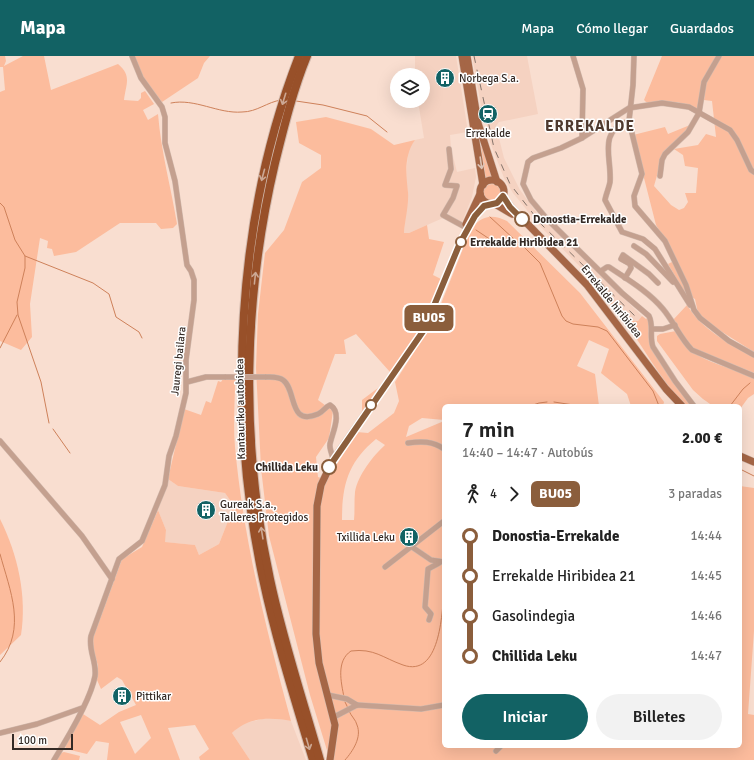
<!DOCTYPE html>
<html lang="es">
<meta charset="utf-8">
<style>
:root{--surface:#fff;--page:#f2f2f2;--text:#222;--muted:#767676;--accent:#126264}
body{margin:0;font-family:Signika,sans-serif;background:var(--page);color:var(--text);height:100vh;display:flex;flex-direction:column;font-size:15px;white-space:nowrap}
*{box-sizing:border-box;margin:0}
p{font-size:13px;color:var(--muted)}
.icon{flex:none;width:22px;height:22px;fill:none;stroke:currentColor;stroke-width:2;stroke-linecap:round;stroke-linejoin:round}
.map{position:relative;flex:1;overflow:hidden}
.details{position:absolute;left:442px;top:348px;width:300px;height:344px;display:flex;flex-direction:column;background:var(--surface);border-radius:6px;box-shadow:0 4px 16px #0002}
.details>*{flex:none}
.badge{padding:0 8px;border-radius:6px;font-size:14px;line-height:26px}
.buttons{position:absolute;left:390px;top:12px;display:grid;gap:8px}
.buttons a{display:grid;place-items:center;width:40px;height:40px;border-radius:50%;background:var(--surface);box-shadow:0 4px 16px #0002;font-size:20px}
.scale{position:absolute;left:12px;bottom:10px;width:61px;box-sizing:border-box;padding-left:4px;border:2px solid #342a25;border-top:0;font-size:11px;line-height:14px;white-space:nowrap;color:#342a25;-webkit-text-stroke:3px #fff;paint-order:stroke}
.map>.badge{position:absolute;translate:-50% -50%;box-shadow:0 0 0 2px #fff}
.legs{display:flex;align-items:center;gap:6px;height:44px;padding:0 20px;font-size:13px}
.legs p{margin-inline-start:auto}
.summary{display:flex;align-items:center;justify-content:space-between;height:68px;padding:0 20px}
h1{font-size:22px;font-weight:600;line-height:30px}
.button{display:flex;gap:8px;margin-top:auto;padding:8px 20px}
.button a{flex:1;height:46px;border-radius:24px;background:var(--accent);color:#fff;font-size:16px;font-weight:600;line-height:46px;text-align:center}
.button a+a{background:var(--page);color:var(--text)}
ul{padding:0 20px;list-style:none}
li{display:flex;align-items:center;gap:14px;height:40px;font-size:15px}
li i{display:grid;place-items:center;width:6px;height:100%;margin:0 5px;background:currentColor}
li i::after{content:'';width:10px;height:10px;margin:-5px;border:3px solid;border-radius:50%;background:var(--surface)}
li p{margin-inline-start:auto}
li:first-child i{background:linear-gradient(#0000 50%,currentColor 0)}
li:last-child i{background:linear-gradient(currentColor 50%,#0000 0)}
header{display:flex;align-items:center;gap:24px;box-sizing:border-box;height:56px;padding:0 20px;background:var(--accent);color:#fff}
header strong{font-size:19px}
nav{display:flex;gap:22px;margin-inline-start:auto;font-size:14px}
.map>svg:first-child{display:block}
.built{fill:#f5d2c1}
.green{fill:#fcbc9d;fill-rule:evenodd}
.lines{fill:none;stroke-linecap:round;stroke-linejoin:round}
.stream{stroke:#ce815a;stroke-width:1}
.minor-casing{stroke:#d2baae;stroke-width:6}
.major-casing{stroke:#d2baae;stroke-width:8}
.highway-casing{stroke:#d2baae;stroke-width:10}
.minor{stroke:#c4a08f;stroke-width:5}
.major{stroke:#a56646;stroke-width:7}
.highway{stroke:#985029;stroke-width:8}
.rail{stroke:#84736a;stroke-width:1;stroke-dasharray:7 7;stroke-linecap:butt}
.minor-bridge-casing{stroke:#d2baae;stroke-width:6;stroke-linecap:butt}
.minor-bridge{stroke:#c4a08f;stroke-width:5}
.oneway{stroke:#cca894}
.oneway2{stroke:#dbc2b5}
.line-1-casing{stroke:#fff;stroke-width:9}
.line-1{stroke:#8b5e3c;stroke-width:6}
.stop-1-dot{fill:#fff;stroke:#8b5e3c;stroke-width:2}
.labels{text-anchor:middle;stroke-width:3;stroke-linejoin:round;paint-order:stroke}
.poi-label{font-size:11px;fill:#342a25;stroke:#fff;text-anchor:start}
.stop-label{font-size:11px;font-weight:bold;fill:#342a25;stroke:#fff;text-anchor:start}
.street-label{font-size:11px;fill:#342a25;stroke:#fff}
.district-label{font-size:15px;font-weight:bold;letter-spacing:1px;fill:#4e392e;stroke:#fff}
</style>
<header>
<strong>Mapa</strong>
<nav><a>Mapa</a><a>Cómo llegar</a><a>Guardados</a></nav>
</header>
<div class="map">
<svg width="754" height="704" viewBox="0 0 754 704">
<rect width="100%" height="100%" fill="#f9ded0"/>
<!-- built -->
<g class="built">
<path d="M415,0H456L468,76L450,79L451,92L457,116L475,112L476,121L472,141L460,171L443,162L409,177H404L408,136L406,127L408,93L415,84L424,82L418,45H423V19H415Z"/>
<path d="M472,0H527L538,58L499,66L496,70L504,102L520,134L537,157L642,260L638,265H631L606,237L539,169L513,137L504,122L490,86L486,63L482,55Z"/>
<path d="M168,423L178,430L225,437L232,447L230,460L219,488L199,499L195,489L164,486L166,474L158,454Z"/>
<path d="M276,662L291,665L306,704H250L232,677L241,668L262,663Z"/>
</g>
<!-- green -->
<g class="green">
<path d="M0,0H5L6,5L4,10L23,0H44L51,34L118,8C132,20 126,27 124,44L138,45L141,42V37L145,35L154,48L143,54L148,64L158,58C161,96 171,131 177,168L173,172L161,173L156,167H120L76,196L54,200L52,193L47,192L48,185L40,182L30,248L32,281L21,294L0,285V36L5,34L3,11H0Z"/>
<path d="M134,0H210L204,7L198,22L162,46L142,20Z"/>
<path d="M662,0H716L702,26L698,54L677,46H646L644,44Z"/>
<path d="M721,0H754V296L711,269L698,257L695,243L685,237L668,208L676,204L656,169L633,79L665,71L668,78L690,69L686,76L664,95L654,130L671,149L679,154L684,152L688,146L685,137H696L698,112L685,110L683,99L674,93L698,89L706,78L716,81L712,45L704,44L706,27Z"/>
<path d="M326,61L371,73L394,89L415,84C404,99 406,118 408,136C409,148 405,164 404,177H409L427,169L429,183L444,186L433,219L441,223L424,266L390,316L356,278L344,284L346,298H335L318,344L333,355L329,382L316,401L318,421L327,424L357,376L368,377L394,357L399,345L395,326L435,263L470,175C480,160 491,157 507,165L580,237L664,346L663,350H651L650,348L649,350H631L627,338L601,317L609,293L589,284L577,310L595,318L599,350H444V364L422,362L409,370L406,381L444,365V690H740V430L754,432V575L748,658L754,659V704H330L310,639L269,480L261,412L256,312L258,258L265,197L284,174L302,126L321,112V99L299,87L296,66ZM376,383L385,389C373,400 358,419 355,436C354,445 355,455 354,464H342C342,429 348,406 376,383Z"/>
<path d="M481,91L483,92L493,121L486,123Z"/>
<circle cx="492" cy="137" r="9"/>
<path d="M597,228L631,265H638L642,260L646,263L647,262L650,266L649,281L691,350H685C658,321 641,286 617,255C611,247 599,236 597,228Z"/>
<path d="M687,249C702,274 729,287 754,301V317L695,293L688,287L673,264Z"/>
<path d="M676,275C693,308 724,307 754,322V338L748,342L740,353V350H713L703,343L693,334L657,285V280L660,278Z"/>
<path d="M223,323L235,324C235,346 233,369 235,391C244,487 266,572 291,665C270,661 248,661 232,677L250,704H200L199,701L209,693L195,669L168,672L180,704H107L109,687L96,685L87,698L66,693L65,690L79,661L83,658L100,669L119,656L136,649L122,624L117,621L101,633L97,624L98,610L92,588L93,582L122,503L142,491L158,454L166,474L165,486L195,489L199,499L219,488L230,460L232,447L225,437L178,430L168,423L184,353L201,359L206,345L211,347L218,325L221,326ZM141,659L151,682L135,698L120,666Z"/>
<path d="M378,332L356,366L362,355V344Z"/>
<path d="M0,463C18,499 27,540 21,579L0,599Z"/>
<path d="M64,696L80,700L79,704H57L61,697Z"/>
</g>
<g class="lines">
<!-- stream -->
<g class="stream">
<path d="M296,45L323,49L367,60L387,76"/>
<path d="M171,47C195,42 218,58 242,56C257,56 267,46 281,44"/>
<path d="M0,147L4,151L15,184L25,200V212L17,246L18,259L41,326L49,367"/>
<path d="M490,161L515,184"/>
<path d="M476,174L491,184L501,185L511,183L520,187L540,207L562,260L566,265L573,268L598,271L607,275L653,335L659,350"/>
<path d="M25,200L93,227L109,238L116,261L139,276L142,282"/>
<path d="M0,292L17,259"/>
<path d="M554,346L580,350"/>
<path d="M530,350L539,347L547,346"/>
<path d="M730,350L743,333L750,327"/>
<path d="M53,373L70,397"/>
<path d="M740,413L754,420"/>
<path d="M0,498C10,535 27,572 0,606"/>
<path d="M344,641C341,626 336,605 351,595C374,592 383,602 403,609C440,622 442,558 444,535"/>
<path d="M345,646L348,652"/>
<path d="M345,704C353,695 362,681 357,669C356,664 351,660 349,655"/>
</g>
<!-- minor casing -->
<g class="minor-casing">
<g id="minor">
<path d="M573,0L583,33L582,82"/>
<path d="M634,0L633,29L629,65L642,118L634,140L635,150L665,185L686,229L694,254L700,262L729,285L754,299"/>
<path d="M629,65C597,76 612,101 610,126C609,132 606,138 605,144L622,176L643,183L655,193L690,249"/>
<path d="M449,93L451,113L445,129L457,130L453,142L443,159L465,171"/>
<path d="M660,120L662,104L665,98L688,76L699,57L704,26L719,0"/>
<path d="M634,190L646,198L673,226"/>
<path d="M601,215L607,211H609C627,223 649,236 663,253C674,266 680,282 692,294L754,320"/>
<path d="M625,222L631,212L630,208L621,203L623,199L649,218L658,227"/>
<path d="M652,273H663L675,269"/>
<path d="M265,321C271,321 278,320 283,324C297,334 288,371 318,358C323,356 325,351 330,349C343,357 332,377 330,388C329,393 333,399 333,404"/>
<path d="M187,326L206,321H226"/>
<path d="M694,350L675,325L653,291C649,280 654,270 649,260L622,237L547,163L531,144L523,128L528,106L533,102L561,92L582,82L629,52L662,47L689,51L730,74L737,84L751,114L754,116"/>
<path d="M0,385L82,480L112,523"/>
<path d="M408,387C421,385 433,385 444,393"/>
<path d="M412,491L431,504L444,506"/>
<path d="M385,511L444,465"/>
<path d="M429,564L431,558L425,551L428,513L439,507"/>
<path d="M328,639L347,643L357,649"/>
<path d="M334,661L357,649L421,653L444,649"/>
<path d="M0,677L37,668L82,652"/>
<path d="M496,695L501,690"/>
<path d="M54,704C67,683 91,643 95,620C97,606 88,594 91,580L119,503L142,485L165,429L169,400L176,380L186,337V304L194,244V224L191,215L187,209L175,125L165,87V61L162,51L141,22L132,0"/>
</g>
</g>
<!-- major casing -->
<g class="major-casing">
<g id="major">
<path d="M462,0L483,129"/>
<path d="M467,0L478,67L497,126"/>
<circle cx="492" cy="136" r="12"/>
<path d="M503,140L511,151L587,229L666,333L682,350"/>
<path d="M495,148L512,158"/>
<path d="M466,168L480,138"/>
<path d="M740,400L754,406"/>
<path d="M330,704L335,669L319,607L316,578L317,450L321,429L333,404L424,274L460,187L475,160L483,151L489,148"/>
</g>
</g>
<!-- highway casing -->
<g class="highway-casing">
<g id="highway">
<path d="M299,0C236,162 227,354 263,523C276,584 295,644 313,704"/>
<path d="M307,0C293,34 284,71 275,107C243,243 240,386 270,523C283,584 303,644 320,704"/>
</g>
</g>
<!-- minor -->
<use href="#minor" class="minor"/>
<!-- major -->
<use href="#major" class="major"/>
<!-- highway -->
<use href="#highway" class="highway"/>
<!-- rail -->
<path class="rail" d="M474,0L494,92L510,128L542,169L639,264"/>
<!-- minor-bridge casing -->
<g class="minor-bridge-casing">
<path id="minor-bridge" d="M226,321H265"/>
</g>
<!-- minor-bridge -->
<use href="#minor-bridge" class="minor-bridge"/>
</g>
<!-- one-way arrows -->
<defs><path id="oneway-shaft" d="M-6 0H5M1.5-3L5.5 0L1.5 3" fill="none" stroke-width="1.6" stroke-linecap="round" stroke-linejoin="round"/></defs>
<g class="oneway">
<use href="#oneway-shaft" transform="translate(284 43) rotate(107)"/>
<use href="#oneway-shaft" transform="translate(263 119) rotate(105)"/>
<use href="#oneway-shaft" transform="translate(255 222) rotate(-84)"/>
<use href="#oneway-shaft" transform="translate(262 477) rotate(-99)"/>
<use href="#oneway-shaft" transform="translate(308 688) rotate(74)"/>
</g>
<use class="oneway2" href="#oneway-shaft" transform="translate(481 107) rotate(82)"/>
<g class="lines">
<!-- line-1 casing -->
<g class="line-1-casing">
<path id="line-1" d="M329,411L424,274L460,187L475,160L484,150L497,147L503,140L510,151L522,163"/>
</g>
<!-- line-1 -->
<use href="#line-1" class="line-1"/>
</g>
<!-- icons -->
<defs>
<g id="building-disc" transform="scale(1)"><circle r="9.5" fill="#126264" stroke="#fff"/><path d="M-4-6H4V6H1V3H-1V6H-4ZM-2.5-4.3h1.7v1.8h-1.7ZM.8-4.3h1.7v1.8H.8ZM-2.5-1h1.7V.8h-1.7ZM.8-1h1.7V.8H.8Z" fill="#fff"/></g>
<g id="station-disc" transform="scale(1)"><circle r="9.5" fill="#126264" stroke="#fff"/><path d="M-3-6H3Q5-6 5-4V2Q5 4 3 4L4.5 6H3L1.5 4h-3L-3 6H-4.5L-3 4Q-5 4-5 2V-4Q-5-6-3-6ZM-3.5-4v3h7v-3ZM-3.5 1v1.5H-2V1ZM2 1v1.5H3.5V1Z" fill="#fff"/></g>
</defs>
<g fill-rule="evenodd">
<use href="#building-disc" x="445" y="22"/>
<use href="#station-disc" x="488" y="58"/>
<use href="#building-disc" x="206" y="454"/>
<use href="#building-disc" x="409" y="481"/>
<use href="#building-disc" x="122" y="640"/>
</g>
<!-- markers -->
<g class="stop-1-dot">
<circle cx="522" cy="163" r="7"/>
<circle cx="461" cy="186" r="5"/>
<circle cx="371" cy="349" r="5"/>
<circle cx="329" cy="411" r="7"/>
</g>
<g class="labels">
<!-- poi labels -->
<g class="poi-label">
<text x="459" y="26">Norbega S.a.</text>
<text x="488" y="81" text-anchor="middle">Errekalde</text>
<text x="220" y="452">Gureak S.a.,<tspan x="220" dy="13">Talleres Protegidos</tspan></text>
<text x="395" y="485" text-anchor="end">Txillida Leku</text>
<text x="136" y="644">Pittikar</text>
</g>
<!-- stop labels -->
<g class="stop-label">
<text x="533" y="167">Donostia-Errekalde</text>
<text x="470" y="190">Errekalde Hiribidea 21</text>
<text x="318" y="415" text-anchor="end">Chillida Leku</text>
</g>
<!-- street labels -->
<g class="street-label">
<text transform="translate(612 245) rotate(51)" y="4">Errekalde hiribidea</text>
<text transform="translate(178 305) rotate(-84)" y="4">Jauregi bailara</text>
<text transform="translate(240 353) rotate(-91)" y="4">Kantauriko autobidea</text>
</g>
<!-- district labels -->
<g class="district-label">
<text x="590" y="75">ERREKALDE</text>
</g>
</g>
</svg>
<div class="buttons">
<a><svg class="icon" aria-label="layers" viewBox="0 0 24 24"><path d="M12 4l9 5-9 5-9-5zM3 14l9 5 9-5"/></svg></a>
</div>
<div class="scale">100 m</div>
<b class="badge" style="left:429px;top:262px;background:#8b5e3c;color:#fff">BU05</b>
<section class="details">
<div class="summary"><div><h1>7 min</h1><p>14:40 – 14:47 · Autobús</p></div><b>2.00 €</b></div>
<div class="legs"><svg class="icon" aria-label="walk" viewBox="0 0 24 24"><circle cx="13" cy="4" r="2"/><path d="M13 8l-2 6 4 7M11 14l-3 7M7 12l3-4h3l4 4"/></svg>4<svg class="icon" aria-label="forward" viewBox="0 0 24 24"><path d="M9 5l7 7-7 7"/></svg><b class="badge" style="background:#8b5e3c;color:#fff">BU05</b><p>3 paradas</p></div>
<ul>
<li><i style="color:#8b5e3c"></i><b>Donostia-Errekalde</b><p>14:44</p></li>
<li><i style="color:#8b5e3c"></i><span>Errekalde Hiribidea 21</span><p>14:45</p></li>
<li><i style="color:#8b5e3c"></i><span>Gasolindegia</span><p>14:46</p></li>
<li><i style="color:#8b5e3c"></i><b>Chillida Leku</b><p>14:47</p></li>
</ul>
<div class="button"><a>Iniciar</a><a>Billetes</a></div>
</section>
</div>
